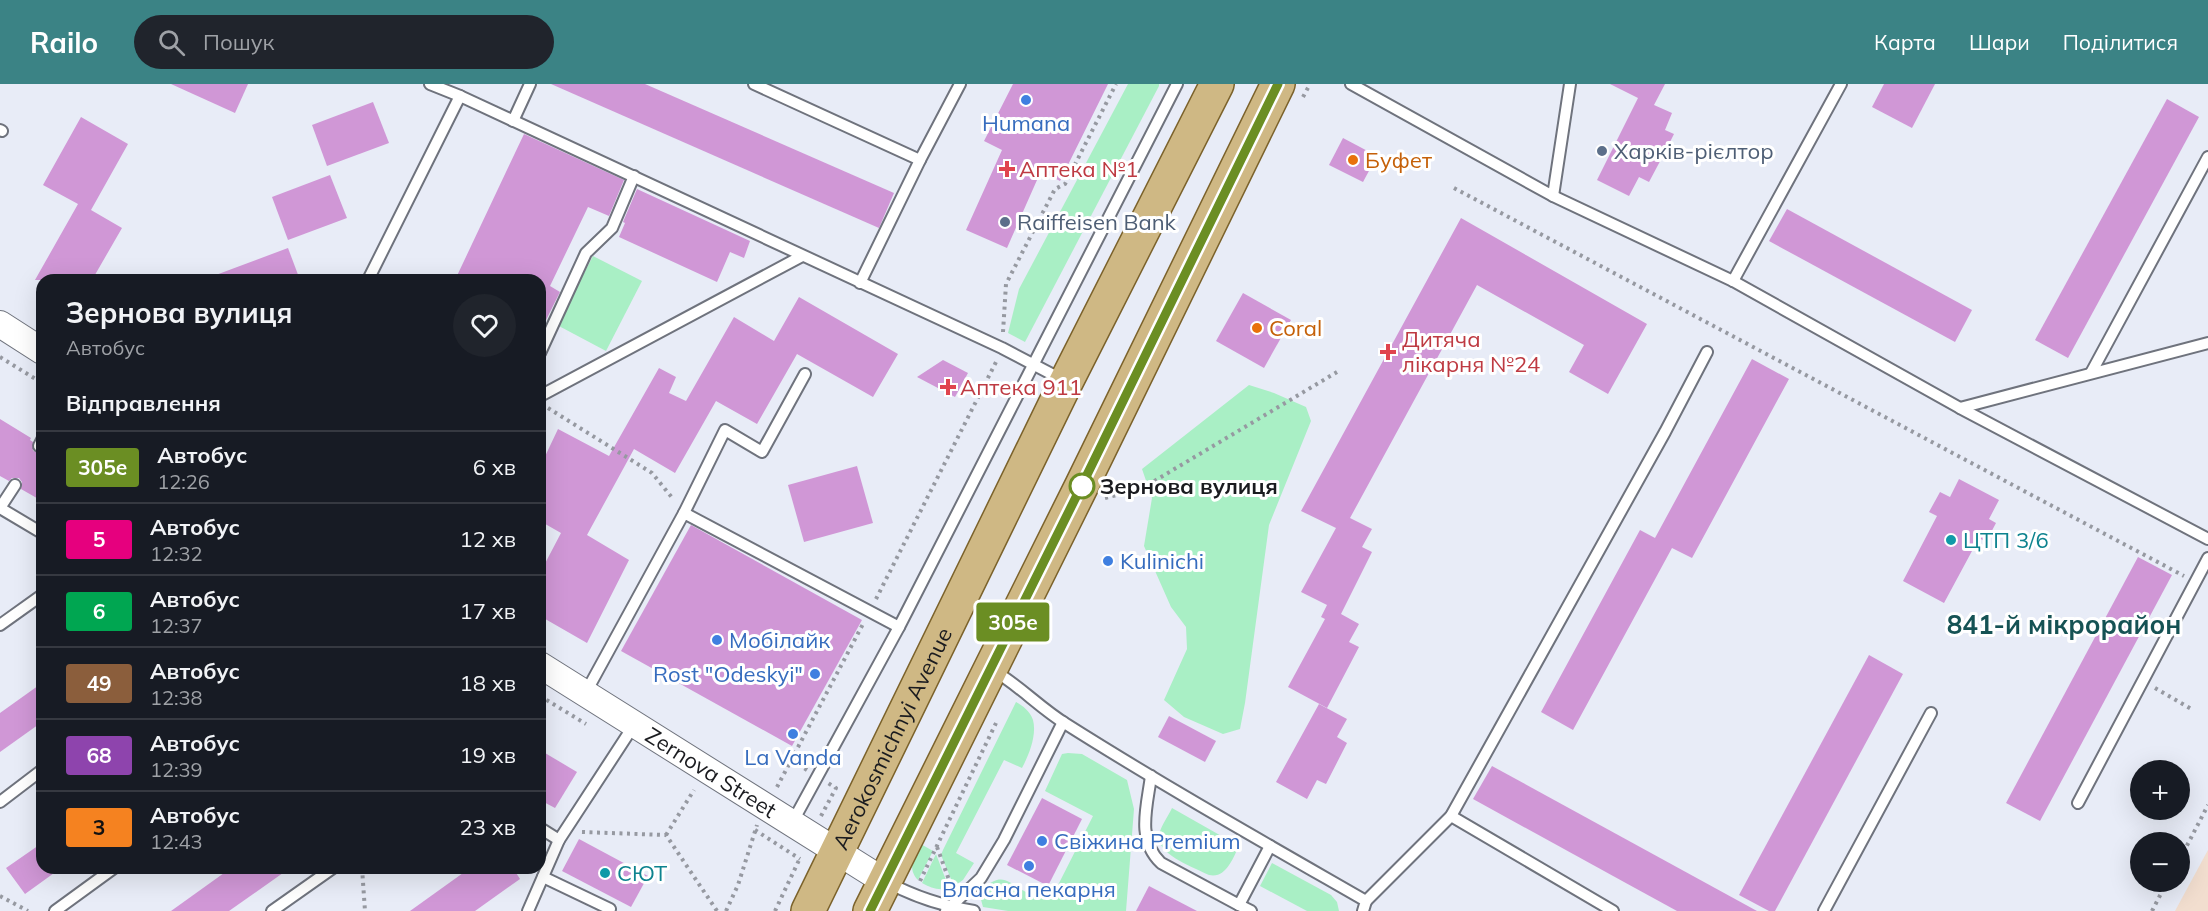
<!DOCTYPE html>
<html lang="uk">
<meta charset="utf-8">
<style>
:root{--surface:#171b24;--page:#20242c;--text:#f1f3f6;--muted:#9ea1a6;--line:#363941;--accent:#3b8385}
body{margin:0;font-family:Mulish,sans-serif;background:var(--page);color:var(--text);height:100vh;display:flex;flex-direction:column;font-size:22px;white-space:nowrap}
*{box-sizing:border-box;margin:0}
p{font-size:20px;color:var(--muted)}
.icon{flex:none;width:33px;height:33px;fill:none;stroke:currentColor;stroke-width:2;stroke-linecap:round;stroke-linejoin:round}
.map{position:relative;flex:1;overflow:hidden}
.sheet{position:absolute;left:36px;top:190px;width:510px;height:600px;display:flex;flex-direction:column;background:var(--surface);border-radius:18px;box-shadow:0 6px 24px #0002}
.sheet>*{flex:none}
.badge{padding:0 12px;border-radius:4px;font-size:21px;line-height:39px}
.controls{position:absolute;left:2130px;top:676px;display:grid;gap:12px}
.controls a{display:grid;place-items:center;width:60px;height:60px;border-radius:50%;background:var(--surface);box-shadow:0 6px 24px #0002;font-size:30px}
.map>.badge{position:absolute;translate:-50% -50%;box-shadow:0 0 0 3px #fff}
h2{padding:0 30px;font-size:22px;line-height:54px}
.round{display:grid;place-items:center;flex:none;width:63px;height:63px;border-radius:32px;background:var(--page)}
.head{display:flex;align-items:center;justify-content:space-between;height:102px;padding:0 30px}
h1{font-size:28px;font-weight:700;line-height:45px}
ul{padding:0;list-style:none}
li{display:flex;align-items:center;gap:18px;height:72px;padding:0 30px;border-top:2px solid var(--line)}
li div{flex:1}
li b{display:block;font-size:22px}
li em{font-style:normal}
li .badge{min-width:66px;font-weight:700;text-align:center}
header{display:flex;align-items:center;gap:36px;box-sizing:border-box;height:84px;padding:0 30px;background:var(--accent);color:#fff}
header strong{font-size:28px}
nav{display:flex;gap:33px;margin-inline-start:auto;font-size:21px}
.search{width:420px;height:54px;background:var(--page);display:flex;align-items:center;gap:15px;box-sizing:border-box;padding:0 21px;border-radius:33px;color:var(--muted);font-size:22px}
.map>svg:first-child{display:block}
.education{fill:#f2decf}
.green{fill:#a9efc5}
.building{fill:#d097d6}
.lines{fill:none;stroke-linecap:round;stroke-linejoin:round}
.service-casing{stroke:#6f737d;stroke-width:14}
.tertiary-casing{stroke:#6f737d;stroke-width:28}
.primary-casing{stroke:#7b622b;stroke-width:36}
.path{stroke:#9699a1;stroke-width:4;stroke-dasharray:3 4.5;stroke-linecap:butt}
.service{stroke:#fff;stroke-width:10}
.tertiary{stroke:#fff;stroke-width:26}
.primary{stroke:#cfb884;stroke-width:33}
.line-casing{stroke:#fff;stroke-width:14}
.line{stroke:#6b8e23;stroke-width:9}
.shop-dot{fill:#3f7fe0;stroke:#fff;stroke-width:2}
.service-dot{fill:#5c6f8a;stroke:#fff;stroke-width:2}
.food-dot{fill:#e8710a;stroke:#fff;stroke-width:2}
.health-dot{fill:#e0444e;stroke:#fff;stroke-width:2}
.stop-dot{fill:#fff;stroke:#6b8e23;stroke-width:3}
.culture-dot{fill:#0f9aa8;stroke:#fff;stroke-width:2}
.labels{text-anchor:middle;stroke-width:6;stroke-linejoin:round;paint-order:stroke}
.shop-label{font-size:22px;fill:#366cbe;stroke:#fff}
.service-label{font-size:22px;fill:#4e5e75;stroke:#fff;text-anchor:start}
.food-label{font-size:22px;fill:#c56008;stroke:#fff;text-anchor:start}
.health-label{font-size:22px;fill:#be3a42;stroke:#fff;text-anchor:start}
.stop-label{font-size:22px;font-weight:bold;fill:#1a1b1f;stroke:#fff;text-anchor:start}
.culture-label{font-size:22px;fill:#0d838f;stroke:#fff;text-anchor:start}
.street-label{font-size:22px;fill:#1a1b1f;stroke:#fff}
.quarter-label{font-size:26px;font-weight:bold;fill:#155254;stroke:#fff}
</style>
<header>
<strong>Railo</strong>
<div class="search"><svg class="icon" aria-label="search" viewBox="0 0 24 24"><circle cx="10" cy="10" r="6"/><path d="M15 15l6 6"/></svg>Пошук</div>
<nav><a>Карта</a><a>Шари</a><a>Поділитися</a></nav>
</header>
<div class="map">
<svg width="2208" height="827" viewBox="0 0 2208 827">
<rect width="100%" height="100%" fill="#e8ecf7"/>
<!-- education -->
<path class="education" d="M2208,766V827H2175Z"/>
<!-- green -->
<g class="green">
<path d="M1128,0H1159V2L1025,258L1008,249L1019,205Z"/>
<path d="M593,172L642,197L606,267L557,241Z"/>
<path d="M1249,301L1274,309L1306,323L1311,337L1269,441L1245,619L1240,645L1223,650L1184,633L1164,616L1187,565L1186,543L1171,523L1144,462L1152,414L1142,385Z"/>
<path d="M1016,618C1023,622 1030,627 1033,636C1037,651 1029,671 1022,684L1004,676L956,769L974,779L963,796L954,802L941,771L943,766Z"/>
<path d="M1068,669L1082,670L1127,696L1134,725L1126,827H1008L983,823L980,812L982,805C1005,785 1009,801 1030,810C1038,813 1046,811 1054,809L1093,732L1045,707L1062,670Z"/>
<path d="M1172,724L1239,762C1233,774 1226,795 1209,791C1195,784 1161,772 1159,755C1158,745 1168,733 1172,724Z"/>
<path d="M919,759L933,767L918,796C907,785 914,772 919,759Z"/>
<path d="M936,770L949,804C939,807 931,804 922,799Z"/>
<path d="M1272,779L1331,811L1337,818L1339,827H1307L1260,802Z"/>
</g>
<!-- building -->
<g class="building">
<path d="M171,0H248L235,29Z"/>
<path d="M551,0H645L894,109L879,144Z"/>
<path d="M1013,0H1108L1060,97L1041,87L1007,164L966,146L1002,66L984,57Z"/>
<path d="M1610,0H1665L1654,21L1672,29L1665,46L1674,50L1666,66L1649,98L1639,93L1629,112L1597,96L1638,14Z"/>
<path d="M1884,0H1935L1912,44L1872,23Z"/>
<path d="M2167,15L2199,33L2068,274L2035,256Z"/>
<path d="M373,18L389,59L327,82L312,41Z"/>
<path d="M81,33L128,60L91,126L122,144L92,196H35L78,120L43,101Z"/>
<path d="M524,50L624,96L609,132L588,123L550,202L560,208L540,248V196H455Z"/>
<path d="M1343,54L1377,72L1363,98L1329,81Z"/>
<path d="M330,91L347,134L288,156L272,113Z"/>
<path d="M637,105L750,157L744,174L730,168L717,198L619,153L625,139L623,138Z"/>
<path d="M1787,125L1972,226L1955,258L1769,157Z"/>
<path d="M1461,134L1647,240L1608,310L1569,288L1584,261L1477,201L1350,434L1372,445L1362,463L1372,468L1341,530L1359,540L1349,558L1359,563L1327,624L1288,603L1325,535L1321,533L1327,521L1301,508L1336,444L1301,427Z"/>
<path d="M288,164L300,196H206L205,195Z"/>
<path d="M1243,209L1291,236L1264,284L1216,257Z"/>
<path d="M799,213L898,270L873,313L797,270L757,340L716,317L675,389L634,365L587,451L629,476L587,559L540,532V489L561,449L540,437V383L558,345L609,372L659,284L676,293L669,309L686,317L734,233L774,257Z"/>
<path d="M1752,275L1789,295L1692,474L1672,464L1573,646L1541,628L1640,446L1655,454Z"/>
<path d="M943,276L968,289L955,313L917,293Z"/>
<path d="M0,335L31,354L30,356L33,358V367L42,369V417L21,405L22,398L19,394H12L9,397L0,392Z"/>
<path d="M857,382L873,439L804,458L788,401Z"/>
<path d="M1959,395L1999,416L1989,435L1996,439L1986,458L1979,454L1944,519L1903,497L1937,432L1929,428L1940,408L1950,413Z"/>
<path d="M691,441L862,536L792,662L621,567Z"/>
<path d="M2138,473L2172,491L2040,737L2006,719Z"/>
<path d="M1869,571L1903,590L1775,827H1769L1739,811Z"/>
<path d="M42,599V638L0,668V629Z"/>
<path d="M1319,620L1347,635L1337,653L1347,659L1326,700L1317,696L1307,715L1276,698Z"/>
<path d="M1169,632L1216,657L1205,678L1158,653Z"/>
<path d="M540,666L577,688L555,724L540,716Z"/>
<path d="M1492,682L1757,827H1677L1624,798L1473,715Z"/>
<path d="M1042,714L1082,735L1048,802L1007,781Z"/>
<path d="M579,755L648,792L631,823L562,787Z"/>
<path d="M42,759V784H61L25,810L6,784Z"/>
<path d="M231,784H290L229,827H171Z"/>
<path d="M470,784H513L520,795L475,827H410Z"/>
<path d="M1149,802L1197,827H1136Z"/>
</g>
<g class="lines">
<!-- service casing -->
<g class="service-casing">
<g id="service">
<path d="M430,0L460,12"/>
<path d="M754,0L920,76"/>
<path d="M1351,0L1553,112L1733,197L1960,324L2208,455"/>
<path d="M513,37L530,0"/>
<path d="M0,46L2,47"/>
<path d="M1553,112L1570,0"/>
<path d="M368,196L460,12L1002,264L1063,296"/>
<path d="M1733,197L1841,0"/>
<path d="M860,199L920,76L960,0"/>
<path d="M540,269L586,169L612,144L634,92"/>
<path d="M2091,289L2208,73"/>
<path d="M540,312L802,172"/>
<path d="M1960,324L2208,259"/>
<path d="M39,362L42,356"/>
<path d="M0,424L42,449"/>
<path d="M0,424L15,401"/>
<path d="M684,429L725,346L762,368L805,290"/>
<path d="M0,541L42,511"/>
<path d="M993,586C1020,602 1040,624 1066,640C1164,702 1265,759 1366,817L1363,827"/>
<path d="M585,610L684,429L899,543"/>
<path d="M1151,692C1147,723 1136,755 1161,779L1239,821L1270,762"/>
<path d="M0,718L42,686"/>
<path d="M2078,719L2208,474"/>
<path d="M1451,732L1613,827"/>
<path d="M792,739L899,543L1177,0"/>
<path d="M540,744L559,756"/>
<path d="M543,793L610,825L609,827"/>
<path d="M887,798C915,813 943,822 974,827"/>
<path d="M1366,817L1451,732L1665,348L1707,268"/>
<path d="M1239,821L1251,827"/>
<path d="M55,827L114,784"/>
<path d="M272,827L333,784"/>
<path d="M528,827L559,756L634,641"/>
<path d="M946,827L981,794L1004,756L1063,638"/>
<path d="M1824,827L1931,629"/>
</g>
</g>
<!-- tertiary casing -->
<g class="tertiary-casing">
<g id="tertiary">
<path d="M0,240L42,267"/>
<path id="s1" d="M540,581L884,797"/>
</g>
</g>
<!-- primary casing -->
<g class="primary-casing">
<g id="primary">
<path id="s2" d="M808,827L1066,298L1217,0"/>
<path d="M870,827L1082,401L1278,0"/>
</g>
</g>
<!-- path -->
<g class="path">
<path d="M1303,13L1310,0"/>
<path d="M1454,104L2184,492"/>
<path d="M1003,248L1006,200L1055,105L1065,100L1116,0"/>
<path d="M0,273L42,299"/>
<path d="M548,324L652,389L674,416"/>
<path d="M1105,414L1141,405L1337,288"/>
<path d="M876,515L996,278"/>
<path d="M2155,604L2193,626"/>
<path d="M540,612L586,640"/>
<path d="M792,676L807,686"/>
<path d="M777,703L863,540"/>
<path d="M821,732L836,704L828,699"/>
<path d="M755,746L800,775"/>
<path d="M582,748L666,751L717,827"/>
<path d="M666,751L694,706"/>
<path d="M937,763L952,804"/>
<path d="M2180,775L2208,721"/>
<path d="M362,784L365,827"/>
<path d="M920,797L996,639"/>
<path d="M0,812L28,827"/>
<path d="M726,827L738,801L757,741"/>
<path d="M775,827L800,774"/>
<path d="M2152,827L2167,798"/>
</g>
<!-- service -->
<use href="#service" class="service"/>
<!-- tertiary -->
<use href="#tertiary" class="tertiary"/>
<!-- primary -->
<use href="#primary" class="primary"/>
</g>
<g class="lines">
<!-- line casing -->
<g class="line-casing">
<path id="line" d="M870,827L1082,401L1278,0"/>
</g>
<!-- line -->
<use href="#line" class="line"/>
</g>
<!-- markers -->
<g class="shop-dot">
<circle cx="1026" cy="16" r="6"/>
<circle cx="1108" cy="477" r="6"/>
<circle cx="717" cy="556" r="6"/>
<circle cx="815" cy="590" r="6"/>
<circle cx="793" cy="650" r="6"/>
<circle cx="1042" cy="757" r="6"/>
<circle cx="1029" cy="782" r="6"/>
</g>
<g class="service-dot">
<circle cx="1602" cy="67" r="6"/>
<circle cx="1005" cy="138" r="6"/>
</g>
<g class="food-dot">
<circle cx="1353" cy="76" r="6"/>
<circle cx="1257" cy="244" r="6"/>
</g>
<g class="health-dot">
<path d="M1004 76h6v6h6v6h-6v6h-6v-6h-6v-6h6z"/>
<path d="M1385 259h6v6h6v6h-6v6h-6v-6h-6v-6h6z"/>
<path d="M945 294h6v6h6v6h-6v6h-6v-6h-6v-6h6z"/>
</g>
<circle class="stop-dot" cx="1082" cy="402" r="12"/>
<g class="culture-dot">
<circle cx="1951" cy="456" r="6"/>
<circle cx="605" cy="789" r="6"/>
</g>
<g class="labels">
<!-- shop labels -->
<g class="shop-label">
<text x="1026" y="47">Humana</text>
<text x="1120" y="485" text-anchor="start">Kulinichi</text>
<text x="729" y="564" text-anchor="start">Мобілайк</text>
<text x="803" y="598" text-anchor="end">Rost "Odeskyi"</text>
<text x="793" y="681">La Vanda</text>
<text x="1054" y="765" text-anchor="start">Свіжина Premium</text>
<text x="1029" y="813">Власна пекарня</text>
</g>
<!-- service labels -->
<g class="service-label">
<text x="1614" y="75">Харків-рієлтор</text>
<text x="1017" y="146">Raiffeisen Bank</text>
</g>
<!-- food labels -->
<g class="food-label">
<text x="1365" y="84">Буфет</text>
<text x="1269" y="252">Coral</text>
</g>
<!-- health labels -->
<g class="health-label">
<text x="1019" y="93">Аптека №1</text>
<text x="1402" y="263">Дитяча<tspan x="1402" dy="25">лікарня №24</tspan></text>
<text x="960" y="311">Аптека 911</text>
</g>
<!-- stop labels -->
<g class="stop-label">
<text x="1100" y="410">Зернова вулиця</text>
</g>
<!-- culture labels -->
<g class="culture-label">
<text x="1963" y="464">ЦТП 3/6</text>
<text x="617" y="797">СЮТ</text>
</g>
<!-- street labels -->
<g class="street-label">
<text dy="8" stroke="none"><textPath href="#s2" startOffset="192">Aerokosmichnyi Avenue</textPath></text>
<text dy="8" stroke="none"><textPath href="#s1" startOffset="202">Zernova Street</textPath></text>
</g>
<!-- quarter labels -->
<g class="quarter-label">
<text x="2064" y="550">841-й мікрорайон</text>
</g>
</g>
</svg>
<div class="controls">
<a>+</a>
<a>−</a>
</div>
<b class="badge" style="left:1013px;top:538px;background:#6b8e23;color:#fff">305e</b>
<section class="sheet">
<div class="head"><div><h1>Зернова вулиця</h1><p>Автобус</p></div><a class="round"><svg class="icon" aria-label="heart" viewBox="0 0 24 24"><path d="M12 20l-8-8c-3-5 5-10 8-4 3-6 11-1 8 4z"/></svg></a></div>
<h2>Відправлення</h2>
<ul>
<li><span class="badge" style="background:#6b8e23;color:#fff">305e</span><div><b>Автобус</b><p>12:26</p></div><em>6 хв</em></li>
<li><span class="badge" style="background:#e6007e;color:#fff">5</span><div><b>Автобус</b><p>12:32</p></div><em>12 хв</em></li>
<li><span class="badge" style="background:#00a651;color:#fff">6</span><div><b>Автобус</b><p>12:37</p></div><em>17 хв</em></li>
<li><span class="badge" style="background:#8b5e3c;color:#fff">49</span><div><b>Автобус</b><p>12:38</p></div><em>18 хв</em></li>
<li><span class="badge" style="background:#8e44ad;color:#fff">68</span><div><b>Автобус</b><p>12:39</p></div><em>19 хв</em></li>
<li><span class="badge" style="background:#f58220;color:#111">3</span><div><b>Автобус</b><p>12:43</p></div><em>23 хв</em></li>
</ul>
</section>
</div>
